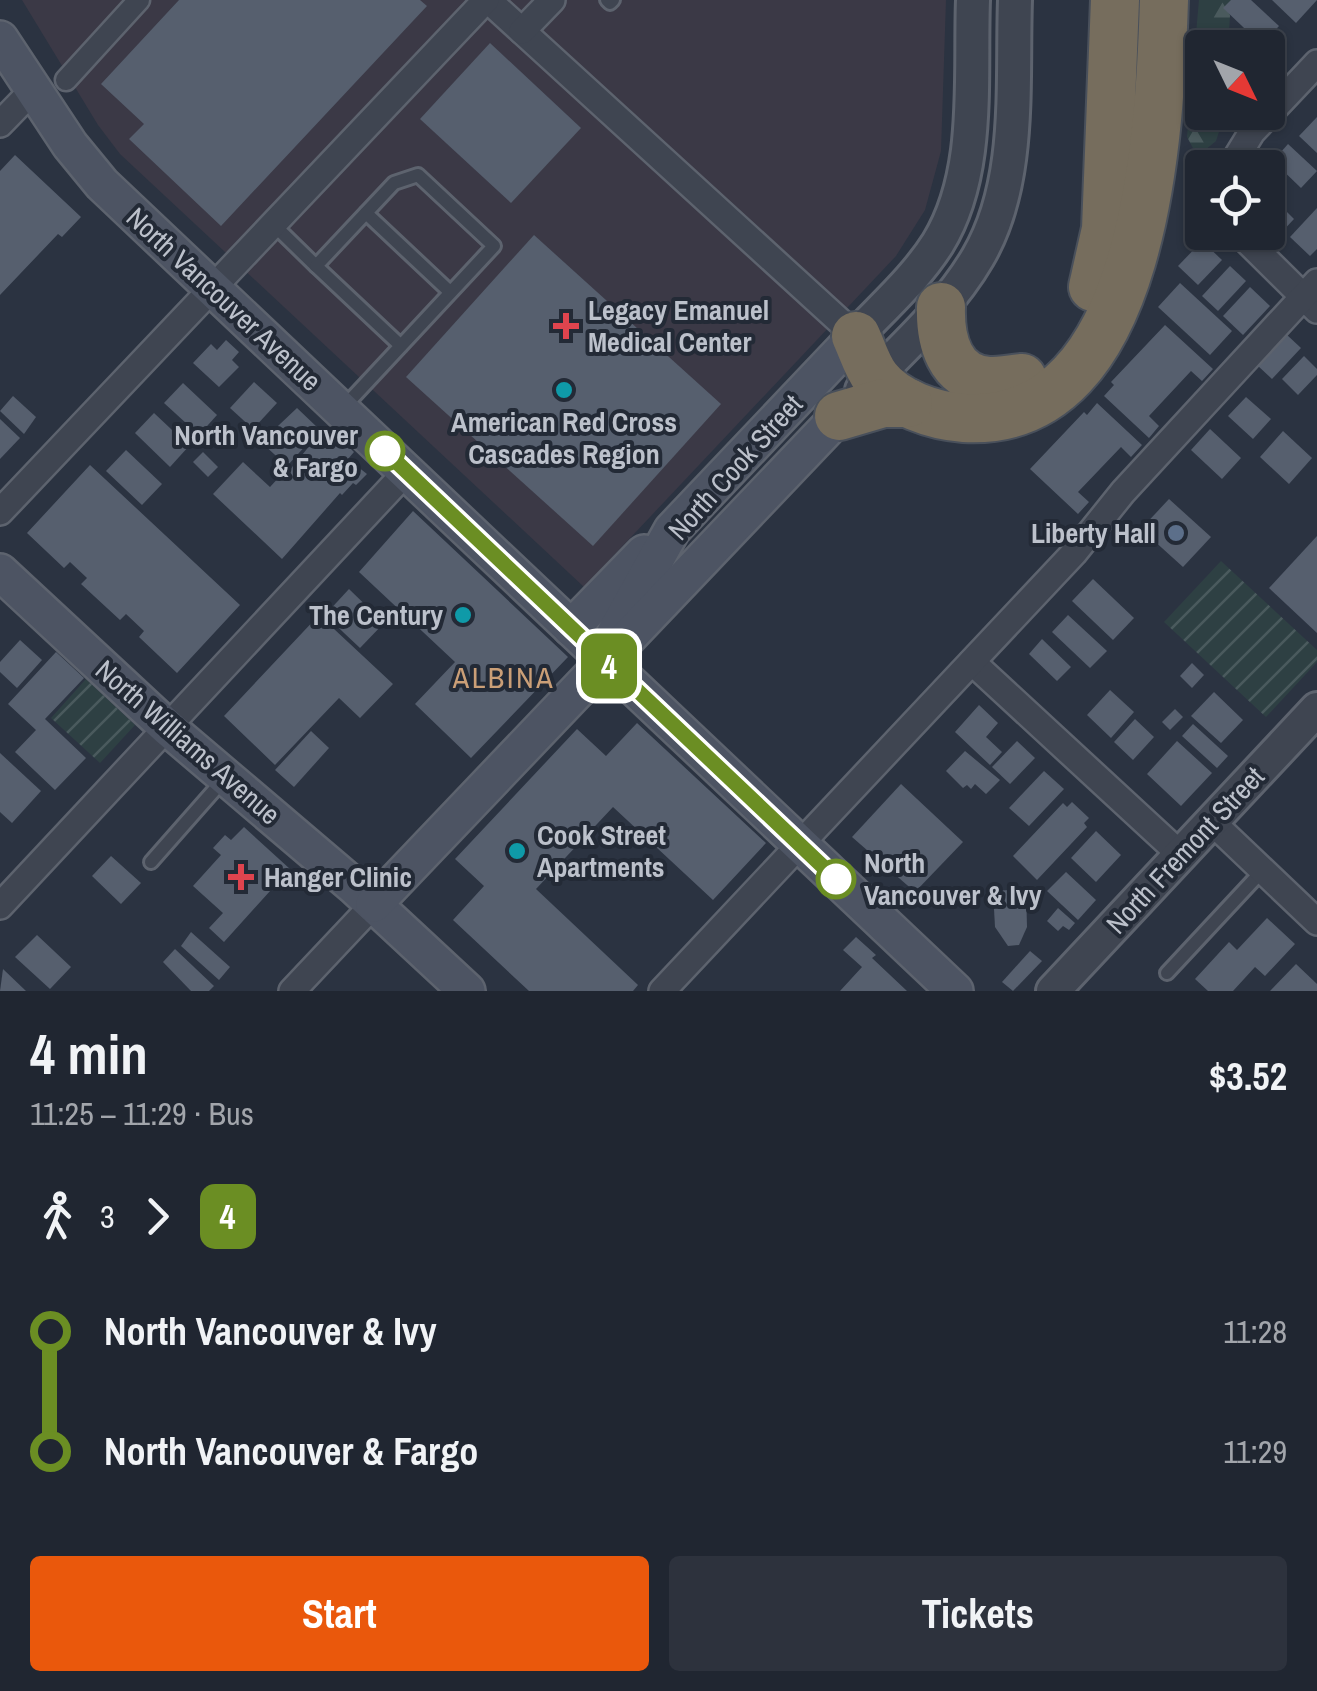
<!DOCTYPE html>
<meta charset="utf-8">
<style>
:root{--surface:#202631;--page:#2d323d;--text:#f1f3f6;--muted:#a2a5ab;--line:#3d434d;--accent:#ea580c}
body{margin:0;font-family:"Archivo Narrow",sans-serif;background:var(--page);color:var(--text);height:100vh;display:flex;flex-direction:column;font-size:38px;white-space:nowrap}
*{box-sizing:border-box;margin:0}
p{font-size:32px;color:var(--muted)}
.icon{flex:none;width:55px;height:55px;fill:none;stroke:currentColor;stroke-width:2;stroke-linecap:round;stroke-linejoin:round}
.map{position:relative;height:991px;overflow:hidden}
.details{display:flex;flex-direction:column;background:var(--surface);flex:1}
.details>*{flex:none}
.badge{padding:0 20px;border-radius:15px;font-size:35px;line-height:65px}
.needle{width:65px;rotate:133deg}
.buttons{position:absolute;left:1185px;top:30px;display:grid;gap:20px}
.buttons a{display:grid;place-items:center;width:100px;height:100px;border-radius:10px;background:var(--surface);box-shadow:0 2px 8px #0004,0 0 0 2px var(--line);font-size:50px}
.map>.badge{position:absolute;translate:-50% -50%;box-shadow:0 0 0 5px #fff}
.legs{display:flex;align-items:center;gap:15px;height:110px;padding:0 30px;font-size:32px}
.legs p{margin-inline-start:auto}
.headline{display:flex;align-items:center;justify-content:space-between;height:170px;padding:0 30px}
h1{font-size:55px;font-weight:800;line-height:75px}
.button{display:flex;gap:20px;margin-top:auto;padding:20px 30px}
.button a{flex:1;height:115px;border-radius:10px;background:var(--accent);color:#fff;font-size:40px;font-weight:800;line-height:115px;text-align:center}
.button a+a{background:var(--page);color:var(--text)}
ul{padding:0 30px;list-style:none}
li{display:flex;align-items:center;gap:35px;height:120px;font-size:38px}
li i{display:grid;place-items:center;width:15px;height:100%;margin:0 12px;background:currentColor}
li i::after{content:'';width:25px;height:25px;margin:-12px;border:8px solid;border-radius:50%;background:var(--surface)}
li p{margin-inline-start:auto}
li:first-child i{background:linear-gradient(#0000 50%,currentColor 0)}
li:last-child i{background:linear-gradient(currentColor 50%,#0000 0)}
.map>svg:first-child{display:block}
.medical{fill:#3b3946}
.forest{fill:url(#forest-firs)}
.garden{fill:url(#garden-furrows)}
.building{fill:#565f6e}
.lines{fill:none;stroke-linecap:round;stroke-linejoin:round}
.service-casing{stroke:#5d636e;stroke-width:18}
.pedestrian-casing{stroke:#5d636e;stroke-width:25}
.minor-casing{stroke:#5d636e;stroke-width:30}
.tertiary-casing{stroke:#5d636e;stroke-width:38}
.secondary-casing{stroke:#5d636e;stroke-width:40}
.motorway-casing{stroke:#49505b;stroke-width:52}
.service{stroke:#3f4551;stroke-width:12}
.pedestrian{stroke:#3f4551;stroke-width:20}
.minor{stroke:#3f4551;stroke-width:25}
.tertiary{stroke:#3f4551;stroke-width:32}
.secondary{stroke:#4d5463;stroke-width:35}
.motorway{stroke:#766d5d;stroke-width:48}
.line-1-casing{stroke:#fff;stroke-width:22}
.line-1{stroke:#6b8e23;stroke-width:15}
.health-dot{fill:#e0444e;stroke:#232a36;stroke-width:4}
.culture-dot{fill:#0f9aa8;stroke:#232a36;stroke-width:4}
.stop-1-dot{fill:#fff;stroke:#6b8e23;stroke-width:5}
.service-dot{fill:#5c6f8a;stroke:#232a36;stroke-width:4}
.labels{text-anchor:middle;stroke-width:8;stroke-linejoin:round;paint-order:stroke}
.street-label{font-size:28px;fill:#bcc1cb;stroke:#232a36}
.poi-label{font-size:28px;font-weight:bold;fill:#bcc1cb;stroke:#232a36;text-anchor:start}
.stop-label{font-size:28px;font-weight:bold;fill:#bcc1cb;stroke:#232a36;text-anchor:end}
.neighbourhood-label{font-size:30px;letter-spacing:2.5px;fill:#cb9f77;stroke:#232a36}
</style>
<div class="map">
<svg width="1317" height="991" viewBox="0 0 1317 991">
<defs>
<pattern id="forest-firs" width="22" height="20" patternUnits="userSpaceOnUse" patternTransform="scale(2.5)"><rect width="22" height="20" fill="#2e4043"/><path d="M5 1l3.5 6h-7zM16 11l3.5 6h-7z" fill="#4a5a5d"/></pattern>
<pattern id="garden-furrows" width="10" height="10" patternUnits="userSpaceOnUse" patternTransform="scale(2.5)"><rect width="10" height="10" fill="#2e4043"/><path d="M-1 1l2-2M0 10L10 0M9 11l2-2" fill="none" stroke="#4a5a5d"/></pattern>
</defs>
<rect width="100%" height="100%" fill="#2b3341"/>
<!-- medical -->
<path class="medical" d="M22,0H946L941,151L925,210L896,256L584,587L120,154L98,125Z"/>
<!-- forest -->
<path class="forest" d="M1199,0H1231L1228,47L1202,48V112L1225,113L1216,141L1205,150L1193,148L1187,137Z"/>
<!-- garden -->
<g class="garden">
<path d="M1221,561L1317,650V662L1266,717L1164,622Z"/>
<path d="M86,679L135,725L100,763L51,718Z"/>
</g>
<!-- building -->
<g class="building">
<path d="M179,0H420L427,6L221,226L129,139L144,124L101,84Z"/>
<path d="M1231,0H1251L1279,26L1262,45L1223,8Z"/>
<path d="M1272,0H1317L1296,23Z"/>
<path d="M490,43L581,128L511,203L420,119Z"/>
<path d="M1317,117V153L1299,136Z"/>
<path d="M1288,144L1317,171L1301,188L1273,161Z"/>
<path d="M15,155L81,217L62,237L58,234L0,295V171Z"/>
<path d="M1282,207L1294,219L1280,234L1268,223Z"/>
<path d="M1317,208V249L1310,256L1290,237Z"/>
<path d="M534,235L721,404L593,546L406,377Z"/>
<path d="M1202,241L1222,260L1198,285L1178,266Z"/>
<path d="M1230,266L1246,281L1218,311L1202,296Z"/>
<path d="M1180,283L1232,331L1210,355L1158,307Z"/>
<path d="M1250,287L1270,306L1243,335L1223,316Z"/>
<path d="M1165,325L1213,369L1202,381L1191,371L1149,416L1159,426L1149,438L1104,396L1114,385L1111,382Z"/>
<path d="M1286,334L1301,348L1272,379L1257,365Z"/>
<path d="M226,340L239,352L232,360L239,367L219,387L193,363L211,344L217,350Z"/>
<path d="M1304,356L1317,369V375L1298,395L1282,379Z"/>
<path d="M254,382L277,403L253,429L230,408Z"/>
<path d="M183,383L217,415L199,435L164,403Z"/>
<path d="M13,396L36,417L24,434L0,411Z"/>
<path d="M1246,397L1271,419L1253,439L1228,416Z"/>
<path d="M1097,403L1142,445L1131,457L1121,447L1078,492L1089,502L1078,514L1030,469L1084,412L1087,415Z"/>
<path d="M297,408L318,428L314,433L316,435L320,430L336,447L342,440L354,452L348,459L367,474L356,485L353,483L342,495L340,493L282,559L213,494L243,462L270,487L281,475L284,477L311,444L309,442L287,466L261,442Z"/>
<path d="M154,413L189,446L170,467L135,433Z"/>
<path d="M0,419L20,438L0,459Z"/>
<path d="M1210,429L1241,458L1222,479L1191,450Z"/>
<path d="M1283,431L1312,458L1289,484L1260,457Z"/>
<path d="M126,450L162,484L142,505L106,471Z"/>
<path d="M203,452L218,467L208,477L193,462Z"/>
<path d="M90,465L240,605L177,673L139,637L144,631L126,614L120,620L81,584L87,578L70,562L64,568L27,533Z"/>
<path d="M1169,499L1211,537L1183,567L1141,529Z"/>
<path d="M413,511L568,657L471,758L415,704L455,662L359,572Z"/>
<path d="M1317,536V633L1269,588Z"/>
<path d="M1093,579L1134,618L1113,640L1072,601Z"/>
<path d="M349,589L384,623L360,648L325,615Z"/>
<path d="M319,615L393,684L360,718L339,698L275,765L224,716Z"/>
<path d="M1068,615L1107,651L1090,668L1052,632Z"/>
<path d="M1042,639L1071,667L1057,681L1029,654Z"/>
<path d="M20,640L42,660L17,688L0,672V662Z"/>
<path d="M56,652L84,678L45,719L86,758L55,790L15,752L36,730L8,704Z"/>
<path d="M1192,663L1204,675L1192,688L1180,676Z"/>
<path d="M1110,690L1134,712L1111,738L1087,715Z"/>
<path d="M1214,692L1243,720L1221,743L1191,716Z"/>
<path d="M979,705L998,723L986,737L1002,752L990,765L955,732Z"/>
<path d="M1175,709L1183,717L1170,730L1162,722Z"/>
<path d="M1135,719L1154,737L1133,760L1114,742Z"/>
<path d="M637,723L766,843L713,900L613,807L536,889L638,985L633,991H529L453,920L484,886L455,859L577,729L606,756Z"/>
<path d="M1193,724L1228,756L1217,768L1182,736Z"/>
<path d="M311,731L329,748L294,787L275,770Z"/>
<path d="M1017,741L1035,758L1010,784L992,767Z"/>
<path d="M1177,741L1212,773L1181,806L1147,774Z"/>
<path d="M965,751L1000,780L986,794L975,784L971,789L967,785L963,788L946,771Z"/>
<path d="M0,753L41,791L12,823L0,812Z"/>
<path d="M1044,771L1064,789L1029,826L1009,808Z"/>
<path d="M901,784L963,842L915,892L852,837Z"/>
<path d="M1072,802L1089,818L1084,823L1087,827L1037,880L1013,856L1063,803L1067,807Z"/>
<path d="M244,827L290,869L224,942L209,928L223,913L193,886L221,855L213,848L225,835L231,840Z"/>
<path d="M1096,831L1121,855L1096,882L1071,858Z"/>
<path d="M111,856L141,883L121,904L92,876Z"/>
<path d="M1066,872L1096,900L1078,920L1047,891Z"/>
<path d="M1026,889L1027,927L1019,945L1008,946L995,927L993,891Z"/>
<path d="M1058,908L1075,923L1069,930L1063,926L1058,931L1047,921Z"/>
<path d="M1267,918L1295,944L1265,976L1255,967L1233,991H1208L1195,979L1229,942L1237,950Z"/>
<path d="M191,932L230,967L219,980L181,946Z"/>
<path d="M37,935L71,967L50,989L15,957Z"/>
<path d="M856,937L876,955L872,958L907,991H840L862,967L843,950Z"/>
<path d="M175,949L214,986L209,991H191L163,962Z"/>
<path d="M1030,951L1042,961L1013,991L1002,982Z"/>
<path d="M1296,964L1317,984V991H1270Z"/>
<path d="M3,969L26,991H0Z"/>
</g>
<g class="lines">
<!-- service casing -->
<g class="service-casing">
<g id="service">
<path d="M607,0L610,3L613,0"/>
<path d="M366,213L450,292"/>
<path d="M273,224L316,266"/>
<path d="M343,408L494,246L418,175L394,183L316,266L401,346"/>
<path d="M151,862L225,778"/>
<path d="M1167,973L1263,870"/>
</g>
</g>
<!-- pedestrian casing -->
<g class="pedestrian-casing">
<path id="pedestrian" d="M66,80L139,0"/>
</g>
<!-- minor casing -->
<g class="minor-casing">
<g id="minor">
<path d="M488,0L856,336"/>
<path d="M522,31L552,0"/>
<path d="M0,124L34,89"/>
<path d="M1230,168L1252,132L1317,63"/>
<path d="M1238,232L1317,310"/>
<path d="M0,512L486,0"/>
<path d="M972,662L1181,855"/>
<path d="M1212,822L1317,922"/>
<path d="M0,906L407,471"/>
<path d="M292,991L374,904"/>
<path d="M662,991L1074,553L1123,492L1317,282"/>
</g>
</g>
<!-- tertiary casing -->
<g class="tertiary-casing">
<g id="tertiary">
<path d="M856,336C883,307 916,278 938,243C981,173 970,79 973,0"/>
<path d="M862,390C902,349 949,307 978,257C1022,182 1012,84 1015,0"/>
<path d="M1053,991L1317,709"/>
</g>
</g>
<!-- secondary casing -->
<g class="secondary-casing">
<g id="secondary">
<path d="M0,39L70,145L102,184L955,991"/>
<path d="M0,572L168,728L355,887L467,991"/>
<path d="M571,628L644,553"/>
<path d="M615,633L672,530L856,336"/>
<path d="M374,904L839,416"/>
</g>
</g>
<!-- motorway casing -->
<g class="motorway-casing">
<g id="motorway">
<path d="M1093,287L1106,229L1115,0"/>
<path d="M941,307C940,339 949,379 989,381C1000,381 1011,379 1022,378"/>
<path d="M856,336C862,349 867,366 876,378C895,403 934,416 964,418C1148,429 1160,126 1164,0"/>
<path d="M839,416L883,403H908"/>
</g>
</g>
<!-- service -->
<use href="#service" class="service"/>
<!-- pedestrian -->
<use href="#pedestrian" class="pedestrian"/>
<!-- minor -->
<use href="#minor" class="minor"/>
<!-- tertiary -->
<use href="#tertiary" class="tertiary"/>
<!-- secondary -->
<use href="#secondary" class="secondary"/>
<!-- motorway -->
<use href="#motorway" class="motorway"/>
</g>
<g class="lines">
<!-- line-1 casing -->
<g class="line-1-casing">
<path id="line-1" d="M385,451L836,879"/>
</g>
<!-- line-1 -->
<use href="#line-1" class="line-1"/>
</g>
<!-- markers -->
<g class="health-dot">
<path d="M561 311h10v10h10v10h-10v10h-10v-10h-10v-10h10z"/>
<path d="M236 862h10v10h10v10h-10v10h-10v-10h-10v-10h10z"/>
</g>
<g class="culture-dot">
<circle cx="564" cy="390" r="10"/>
<circle cx="463" cy="615" r="10"/>
<circle cx="517" cy="851" r="10"/>
</g>
<g class="stop-1-dot">
<circle cx="385" cy="451" r="18"/>
<circle cx="836" cy="879" r="18"/>
</g>
<circle class="service-dot" cx="1176" cy="533" r="10"/>
<g class="labels">
<!-- street labels -->
<g class="street-label">
<text transform="translate(224 299) rotate(43)" y="10">North Vancouver Avenue</text>
<text transform="translate(735 467) rotate(-48)" y="10">North Cook Street</text>
<text transform="translate(188 742) rotate(41)" y="10">North Williams Avenue</text>
<text transform="translate(1185 850) rotate(-47)" y="10">North Fremont Street</text>
</g>
<!-- poi labels -->
<g class="poi-label">
<text x="588" y="320">Legacy Emanuel<tspan x="588" dy="32">Medical Center</tspan></text>
<text x="564" y="432" text-anchor="middle">American Red Cross<tspan x="564" dy="32">Cascades Region</tspan></text>
<text x="1156" y="543" text-anchor="end">Liberty Hall</text>
<text x="443" y="625" text-anchor="end">The Century</text>
<text x="537" y="845">Cook Street<tspan x="537" dy="32">Apartments</tspan></text>
<text x="264" y="887">Hanger Clinic</text>
</g>
<!-- stop labels -->
<g class="stop-label">
<text x="358" y="445">North Vancouver<tspan x="358" dy="32">&amp; Fargo</tspan></text>
<text x="864" y="873" text-anchor="start">North<tspan x="864" dy="32">Vancouver &amp; Ivy</tspan></text>
</g>
<!-- neighbourhood labels -->
<g class="neighbourhood-label">
<text x="504" y="688">ALBINA</text>
</g>
</g>
</svg>
<div class="buttons">
<a><svg class="needle" viewBox="-14 -14 28 28"><path d="M0-13l5 13h-10z" fill="#e53935"/><path d="M0 13l5-13h-10z" fill="#a2a5ab"/></svg></a>
<a><svg class="icon" aria-label="locate" viewBox="0 0 24 24"><circle cx="12" cy="12" r="6"/><path d="M12 2v4M12 18v4M2 12h4M18 12h4"/></svg></a>
</div>
<b class="badge" style="left:609px;top:666px;background:#6b8e23;color:#fff">4</b>
</div>
<section class="details">
<div class="headline"><div><h1>4 min</h1><p>11:25 – 11:29 · Bus</p></div><b>$3.52</b></div>
<div class="legs"><svg class="icon" aria-label="walk" viewBox="0 0 24 24"><circle cx="13" cy="4" r="2"/><path d="M13 8l-2 6 4 7M11 14l-3 7M7 12l3-4h3l4 4"/></svg>3<svg class="icon" aria-label="forward" viewBox="0 0 24 24"><path d="M9 5l7 7-7 7"/></svg><b class="badge" style="background:#6b8e23;color:#fff">4</b></div>
<ul>
<li><i style="color:#6b8e23"></i><b>North Vancouver &amp; Ivy</b><p>11:28</p></li>
<li><i style="color:#6b8e23"></i><b>North Vancouver &amp; Fargo</b><p>11:29</p></li>
</ul>
<div class="button"><a>Start</a><a>Tickets</a></div>
</section>
